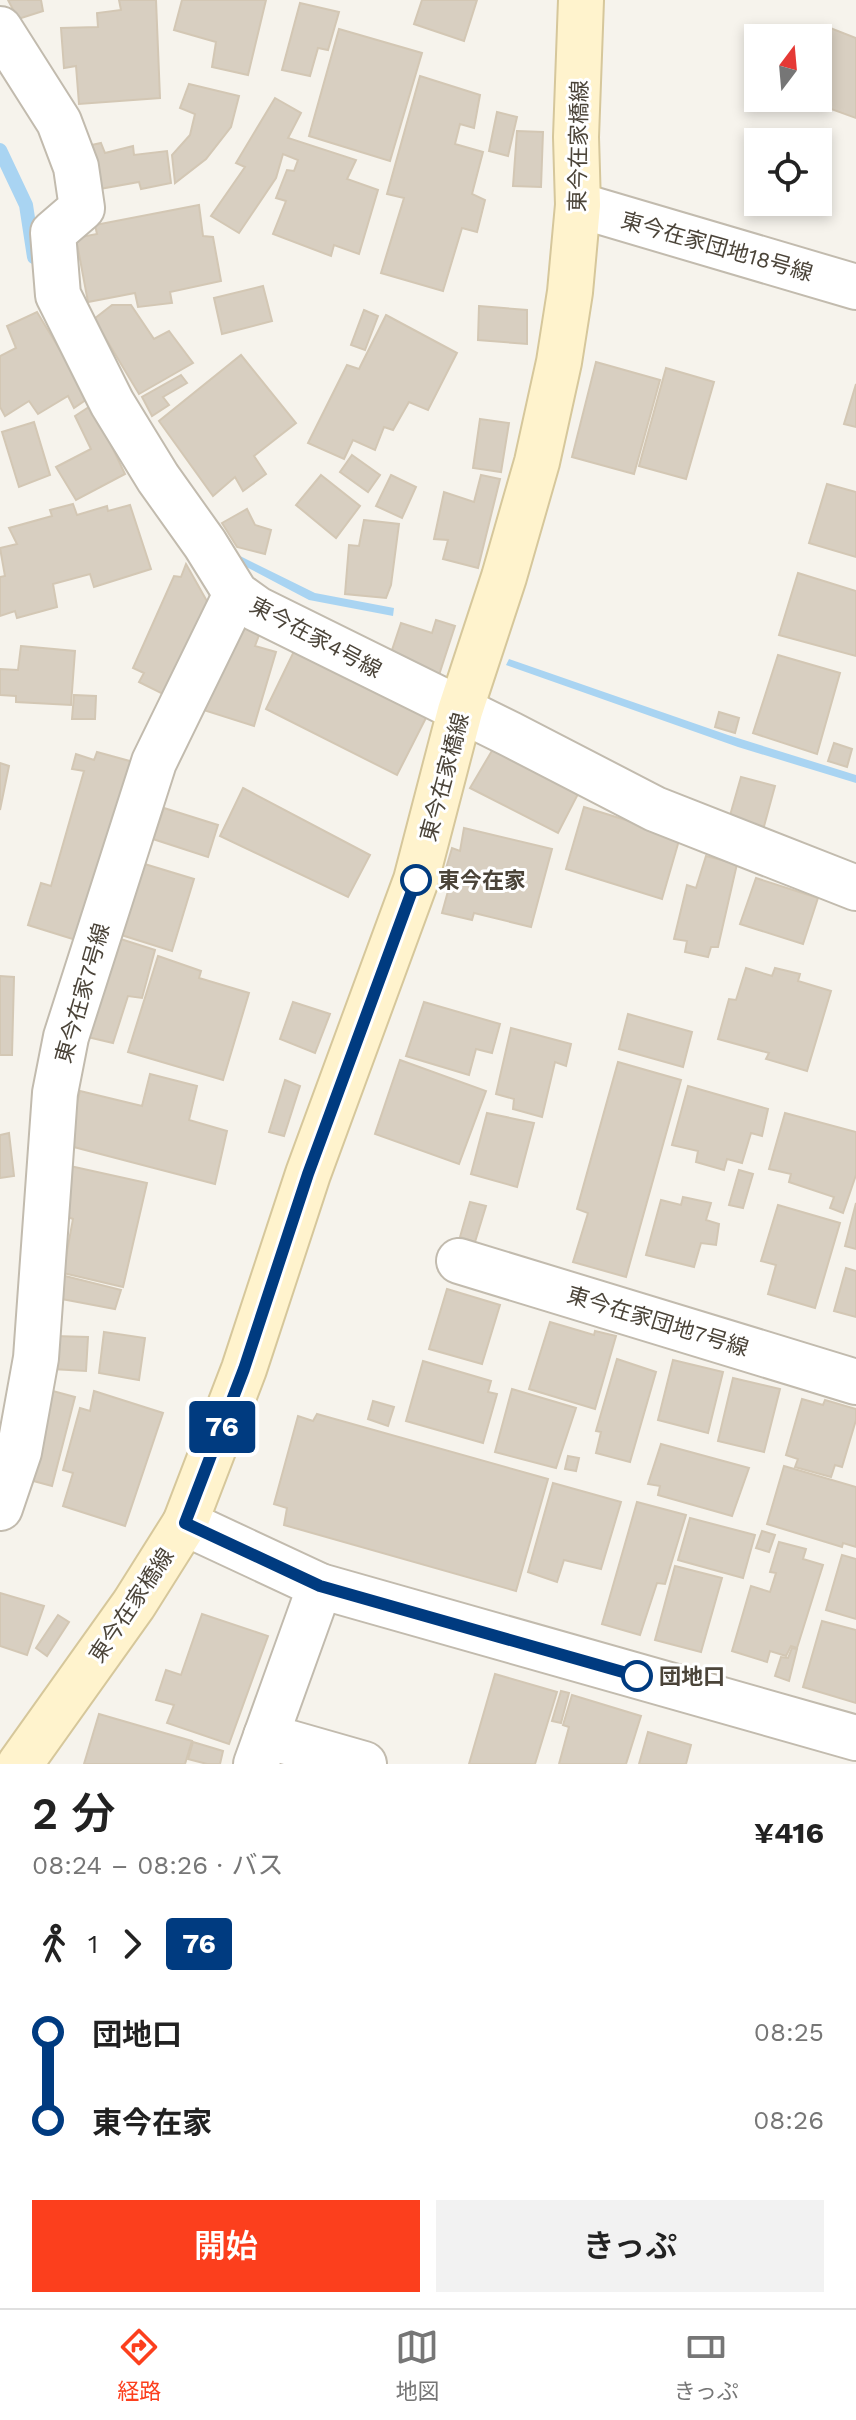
<!DOCTYPE html>
<html lang="ja">
<meta charset="utf-8">
<style>
:root{--surface:#fff;--page:#f2f2f2;--text:#222;--muted:#767676;--line:#e0e0e0;--accent:#fc3f1d}
body{margin:0;font-family:"Work Sans","Noto Sans JP",sans-serif;background:var(--page);color:var(--text);height:100vh;display:flex;flex-direction:column;font-size:30px;white-space:nowrap}
*{box-sizing:border-box;margin:0}
p{font-size:26px;color:var(--muted)}
.icon{flex:none;width:44px;height:44px;fill:none;stroke:currentColor;stroke-width:2;stroke-linecap:round;stroke-linejoin:round}
.map{position:relative;height:1764px;overflow:hidden}
.panel{display:flex;flex-direction:column;background:var(--surface);flex:1}
.panel>*{flex:none}
.badge{padding:0 16px;border-radius:6px;font-size:28px;line-height:52px}
.needle{width:52px;rotate:16deg}
.buttons{position:absolute;left:744px;top:24px;display:grid;gap:16px}
.buttons a{display:grid;place-items:center;width:88px;height:88px;border-radius:0px;background:var(--surface);box-shadow:0 4px 12px #0003;font-size:40px}
.map>.badge{position:absolute;translate:-50% -50%;box-shadow:0 0 0 4px #fff}
.legs{display:flex;align-items:center;gap:12px;height:88px;padding:0 32px;font-size:26px}
.legs p{margin-inline-start:auto}
.overview{display:flex;align-items:center;justify-content:space-between;height:136px;padding:0 32px}
h1{font-size:44px;font-weight:600;line-height:60px}
.action{display:flex;gap:16px;margin-top:auto;padding:16px 32px}
.action a{flex:1;height:92px;border-radius:0px;background:var(--accent);color:#fff;font-size:32px;font-weight:600;line-height:92px;text-align:center}
.action a+a{background:var(--page);color:var(--text)}
ul{padding:0 32px;list-style:none}
li{display:flex;align-items:center;gap:28px;height:88px;font-size:30px}
li i{display:grid;place-items:center;width:12px;height:100%;margin:0 10px;background:currentColor}
li i::after{content:'';width:20px;height:20px;margin:-10px;border:6px solid;border-radius:50%;background:var(--surface)}
li p{margin-inline-start:auto}
li:first-child i{background:linear-gradient(#0000 50%,currentColor 0)}
li:last-child i{background:linear-gradient(currentColor 50%,#0000 0)}
.menu{display:flex;justify-content:space-around;align-items:center;height:112px;border-top:2px solid var(--line);background:var(--surface);font-size:22px;color:var(--muted)}
.menu a{display:grid;justify-items:center;gap:4px}
.menu .active{color:var(--accent)}
.map>svg:first-child{display:block}
.water{fill:#a9d4f2}
.lines{fill:none;stroke-linecap:round;stroke-linejoin:round}
.stream{stroke:#a9d4f2;stroke-width:14}
.building{fill:#d8cfc1;stroke:#d3c7b4;stroke-width:2}
.street-casing{stroke:#c2bbae;stroke-width:48}
.secondary-casing{stroke:#d6c79b;stroke-width:48}
.street{stroke:#fff;stroke-width:44}
.secondary{stroke:#fff3cd;stroke-width:44}
.line-1-casing{stroke:#fff;stroke-width:18}
.line-1{stroke:#003b80;stroke-width:12}
.stop-1-dot{fill:#fff;stroke:#003b80;stroke-width:4}
.labels{text-anchor:middle;stroke-width:6;stroke-linejoin:round;paint-order:stroke}
.street-label{font-size:22px;fill:#4b4439;stroke:#fff}
.stop-label{font-size:22px;font-weight:bold;fill:#4b4439;stroke:#fff;text-anchor:start}
</style>
<div class="map">
<svg width="856" height="1764" viewBox="0 0 856 1764">
<rect width="100%" height="100%" fill="#f6f3ec"/>
<!-- water -->
<g class="water">
<path d="M84,316L214,529L240,556L315,593L394,608L393,616L309,600L233,560L89,340Z"/>
<path d="M509,659L728,735L856,775V783L738,747L506,665Z"/>
</g>
<g class="lines">
<!-- stream -->
<path class="stream" d="M0,150L26,205L34,257"/>
</g>
<!-- building -->
<g class="building">
<path d="M8,0H41L43,11L18,19Z"/>
<path d="M119,0H156L160,98L79,104L76,66L64,68L61,28L98,27L97,13L121,10Z"/>
<path d="M182,0H266L248,75L212,67L216,42L174,30Z"/>
<path d="M422,0H477L464,41L414,24Z"/>
<path d="M300,3L339,12L328,50L318,48L310,76L282,70Z"/>
<path d="M825,26L856,38V118L809,101L811,98H818V78L826,57L818,54V43Z"/>
<path d="M339,29L422,53L390,161L309,136Z"/>
<path d="M420,76L480,95L474,128L460,124L455,144L483,152L472,194L485,200L477,232L462,228L443,291L381,273L404,198L387,194Z"/>
<path d="M189,84L239,96L231,127L206,159L175,183L172,155L190,135L195,114L180,108Z"/>
<path d="M275,98L301,113L288,138L356,160L347,179L378,190L359,254L334,245L331,256L273,234L286,201L276,198L287,170L294,171L298,160L283,154L276,178L239,233L211,216L245,167L236,163Z"/>
<path d="M497,112L517,117L508,156L489,151Z"/>
<path d="M517,131L543,132L541,187L513,186Z"/>
<path d="M101,143L105,153L133,146L134,155L167,151L171,183L141,189L139,182L94,190L87,146Z"/>
<path d="M199,205L203,236L213,237L221,281L170,292L172,303L138,307L135,293L88,302L76,238L97,234L95,225Z"/>
<path d="M263,286L272,321L222,334L214,298Z"/>
<path d="M112,305H131L154,339L169,331L193,363L139,394L94,319Z"/>
<path d="M479,306L527,310V344L478,340Z"/>
<path d="M364,310L378,316L365,350L351,345Z"/>
<path d="M37,312L83,388L87,399L74,408L68,396L38,414L29,401L5,416L0,407V356L16,348L7,326Z"/>
<path d="M386,315L457,353L428,410L409,402L393,430L384,427L375,450L353,440L344,459L308,443L347,365L359,369Z"/>
<path d="M241,355L296,423L254,456L266,474L243,491L235,477L213,496L159,421Z"/>
<path d="M596,362L660,380L634,474L572,457Z"/>
<path d="M666,368L714,382L686,479L639,466Z"/>
<path d="M181,375L187,383L163,397L169,405L152,416L142,397Z"/>
<path d="M856,384V427L844,424Z"/>
<path d="M92,405L125,474L76,500L56,467L91,449L75,416Z"/>
<path d="M480,419L509,423L501,472L473,468Z"/>
<path d="M34,422L50,475L19,487L2,432Z"/>
<path d="M352,455L380,475L368,492L340,472Z"/>
<path d="M321,475L360,506L336,538L296,505Z"/>
<path d="M391,475L416,487L402,518L376,506Z"/>
<path d="M481,475L500,479L478,568L443,559L448,540L434,539L444,492L474,502Z"/>
<path d="M827,484L856,492V557L809,543Z"/>
<path d="M73,504L77,515L107,506L108,511L130,505L151,569L94,587L90,574L53,584L57,607L17,618L15,611L0,616V577L5,576L0,548L17,544L9,528L52,516L50,510Z"/>
<path d="M247,509L255,525L271,530L265,554L237,547L222,523Z"/>
<path d="M364,520L399,524L391,585L386,598L345,594L349,545L359,546Z"/>
<path d="M186,564L212,610L177,684L169,680L163,694L139,682L144,673L133,668L174,576L181,577Z"/>
<path d="M798,573L856,591V656L779,635Z"/>
<path d="M236,618L262,627L255,646L276,652L254,726L197,708Z"/>
<path d="M436,620L455,626L439,675L389,659L401,623L432,633Z"/>
<path d="M297,645L429,712L397,775L266,709Z"/>
<path d="M21,646L75,651L71,705L16,702V696L0,695V669L18,670Z"/>
<path d="M778,655L840,673L817,754L753,733Z"/>
<path d="M74,695L96,696L95,719H72Z"/>
<path d="M719,712L739,718L735,733L715,727Z"/>
<path d="M834,743L852,749L847,767L828,761Z"/>
<path d="M493,749L578,794L558,833L470,788Z"/>
<path d="M97,752L137,763L79,941L28,925L41,883L51,886L84,771L72,769L76,754L94,760Z"/>
<path d="M0,763L9,766L0,810Z"/>
<path d="M741,777L775,786L763,830L729,819Z"/>
<path d="M243,788L370,855L348,897L220,836Z"/>
<path d="M584,807L680,837L662,899L566,869Z"/>
<path d="M164,808L218,825L208,857L153,839Z"/>
<path d="M464,828L552,849L531,927L474,913L472,920L442,913L453,873L445,872L452,848L460,851Z"/>
<path d="M706,856L737,864L718,947H711L708,957L685,952L687,941L674,939L687,885L696,888Z"/>
<path d="M138,862L194,879L172,951L115,933Z"/>
<path d="M756,878L818,898L803,944L740,924Z"/>
<path d="M108,935L155,950L142,998L128,996L113,1043L79,1035Z"/>
<path d="M158,956L201,971L199,978L249,993L223,1080L128,1052Z"/>
<path d="M746,968L772,976L775,968L800,974L798,981L831,991L807,1071L766,1059L769,1053L718,1039L729,999L736,1000Z"/>
<path d="M0,976L14,977L12,1055H0Z"/>
<path d="M293,1002L330,1014L315,1053L280,1039Z"/>
<path d="M424,1002L500,1024L492,1053L476,1049L469,1075L406,1056Z"/>
<path d="M628,1014L692,1032L683,1067L619,1049Z"/>
<path d="M511,1028L571,1044L566,1066L555,1062L542,1117L513,1109L514,1099L496,1094Z"/>
<path d="M400,1060L486,1091L459,1164L375,1134Z"/>
<path d="M618,1062L681,1080L626,1277L573,1262L588,1213L577,1209Z"/>
<path d="M150,1074L197,1086L189,1120L227,1131L215,1184L66,1145L80,1091L142,1106Z"/>
<path d="M285,1080L300,1086L284,1136L269,1132Z"/>
<path d="M688,1086L768,1109L762,1136L751,1133L742,1163L727,1159L724,1170L696,1162L698,1151L672,1145Z"/>
<path d="M487,1113L534,1123L517,1187L471,1174Z"/>
<path d="M785,1113L856,1132V1175L843,1213L830,1208L834,1197L789,1182L791,1174L769,1169Z"/>
<path d="M9,1133L14,1176L0,1178V1135Z"/>
<path d="M70,1166L147,1183L123,1287L63,1273L73,1219L60,1214Z"/>
<path d="M739,1170L753,1174L743,1208L729,1205Z"/>
<path d="M683,1197L711,1203L706,1220L719,1224L716,1245L701,1243L694,1267L646,1255L661,1200L681,1205Z"/>
<path d="M470,1202L486,1206L475,1242L460,1237Z"/>
<path d="M856,1203V1249L845,1246Z"/>
<path d="M778,1205L840,1223L815,1308L768,1294L776,1265L761,1261Z"/>
<path d="M846,1268L856,1271V1317L834,1311Z"/>
<path d="M61,1275L121,1290L115,1309L56,1298Z"/>
<path d="M447,1289L500,1305L482,1364L429,1349Z"/>
<path d="M550,1322L594,1335L595,1331L616,1336L595,1409L529,1389Z"/>
<path d="M104,1332L145,1338L139,1380L99,1373Z"/>
<path d="M54,1336L88,1337L86,1371L52,1369Z"/>
<path d="M617,1359L656,1372L630,1462L596,1453L601,1432L596,1431Z"/>
<path d="M673,1360L723,1372L708,1433L658,1420Z"/>
<path d="M423,1361L491,1381L488,1392L497,1394L483,1443L406,1421Z"/>
<path d="M733,1378L780,1389L764,1452L718,1441Z"/>
<path d="M512,1389L576,1408L556,1468L495,1452Z"/>
<path d="M49,1390L75,1397L52,1486L26,1479Z"/>
<path d="M94,1391L163,1413L125,1526L63,1506L73,1473L63,1470L80,1408L90,1411Z"/>
<path d="M802,1399L823,1405L825,1400L856,1409V1420L842,1467L835,1465L831,1477L795,1467L798,1459L786,1455Z"/>
<path d="M373,1401L394,1407L388,1426L368,1419Z"/>
<path d="M317,1414L548,1479L516,1591L284,1525L287,1508L274,1504L298,1416L313,1421Z"/>
<path d="M661,1444L749,1468L732,1516L658,1495L660,1486L648,1484Z"/>
<path d="M568,1456L579,1458L576,1471L565,1469Z"/>
<path d="M784,1466L856,1487V1547L843,1543L842,1547L767,1524Z"/>
<path d="M553,1483L621,1502L601,1569L564,1560L557,1582L528,1572Z"/>
<path d="M637,1502L686,1515L665,1584L657,1583L640,1635L602,1624Z"/>
<path d="M690,1518L755,1535L743,1578L678,1560Z"/>
<path d="M762,1531L775,1535L769,1552L756,1548Z"/>
<path d="M779,1542L806,1549L803,1559L823,1565L797,1648L791,1646L786,1656L770,1651L767,1662L732,1651L751,1586L770,1592L776,1573L770,1572Z"/>
<path d="M842,1555L856,1559V1619L826,1610Z"/>
<path d="M675,1566L722,1578L701,1652L655,1640Z"/>
<path d="M0,1593L44,1606L27,1655L0,1646Z"/>
<path d="M202,1614L268,1636L229,1744L167,1723L174,1705L156,1700L166,1670L181,1675Z"/>
<path d="M58,1615L69,1622L47,1656L36,1648Z"/>
<path d="M822,1621L856,1630V1703L803,1687Z"/>
<path d="M792,1648L797,1649L789,1681L775,1676L781,1657L788,1658Z"/>
<path d="M495,1674L557,1692L535,1764H469Z"/>
<path d="M561,1691L569,1693L561,1723L552,1721Z"/>
<path d="M572,1695L641,1716L626,1764H559L569,1727L563,1725Z"/>
<path d="M99,1714L192,1741L185,1764H84Z"/>
<path d="M648,1732L691,1745L686,1764H639Z"/>
<path d="M193,1742L223,1751L220,1764H207L188,1759Z"/>
</g>
<g class="lines">
<!-- street casing -->
<g class="street-casing">
<g id="street">
<path d="M0,29L59,122L76,167L82,208L53,233L58,295L112,403L158,478L205,544L236,594L257,609L510,734L655,809L856,888"/>
<path d="M578,205L856,287"/>
<path d="M459,1261L856,1382"/>
<path d="M0,1508L19,1452L36,1358L55,1093L66,1037L154,762L236,594"/>
<path d="M185,1523L320,1586L856,1738"/>
<path d="M266,1736L364,1764"/>
<path d="M256,1764L320,1586"/>
</g>
</g>
<!-- secondary casing -->
<g class="secondary-casing">
<path id="secondary" d="M20,1764L134,1604L185,1523L244,1369L308,1174L416,880L460,711L504,577L537,462L559,362L570,292L578,205L576,137L581,0"/>
</g>
<!-- street -->
<use href="#street" class="street"/>
<!-- secondary -->
<use href="#secondary" class="secondary"/>
</g>
<g class="lines">
<!-- line-1 casing -->
<g class="line-1-casing">
<path id="line-1" d="M416,880L308,1174L244,1369L185,1523L320,1586L637,1676"/>
</g>
<!-- line-1 -->
<use href="#line-1" class="line-1"/>
</g>
<!-- markers -->
<g class="stop-1-dot">
<circle cx="416" cy="880" r="14"/>
<circle cx="637" cy="1676" r="14"/>
</g>
<g class="labels">
<!-- street labels -->
<g class="street-label">
<text transform="translate(578 146) rotate(-89)" y="8">東今在家橋線</text>
<text transform="translate(717 246) rotate(16)" y="8">東今在家団地18号線</text>
<text transform="translate(316 637) rotate(28)" y="8">東今在家4号線</text>
<text transform="translate(444 777) rotate(-75)" y="8">東今在家橋線</text>
<text transform="translate(82 993) rotate(-74)" y="8">東今在家7号線</text>
<text transform="translate(658 1321) rotate(17)" y="8">東今在家団地7号線</text>
<text transform="translate(131 1605) rotate(-56)" y="8">東今在家橋線</text>
</g>
<!-- stop labels -->
<g class="stop-label">
<text x="438" y="888">東今在家</text>
<text x="659" y="1684">団地口</text>
</g>
</g>
</svg>
<div class="buttons">
<a><svg class="needle" viewBox="-14 -14 28 28"><path d="M0-13l5 13h-10z" fill="#e53935"/><path d="M0 13l5-13h-10z" fill="#767676"/></svg></a>
<a><svg class="icon" aria-label="locate" viewBox="0 0 24 24"><circle cx="12" cy="12" r="6"/><path d="M12 2v4M12 18v4M2 12h4M18 12h4"/></svg></a>
</div>
<b class="badge" style="left:222px;top:1427px;background:#003b80;color:#fff">76</b>
</div>
<section class="panel">
<div class="overview"><div><h1>2 分</h1><p>08:24 – 08:26 · バス</p></div><b>¥416</b></div>
<div class="legs"><svg class="icon" aria-label="walk" viewBox="0 0 24 24"><circle cx="13" cy="4" r="2"/><path d="M13 8l-2 6 4 7M11 14l-3 7M7 12l3-4h3l4 4"/></svg>1<svg class="icon" aria-label="forward" viewBox="0 0 24 24"><path d="M9 5l7 7-7 7"/></svg><b class="badge" style="background:#003b80;color:#fff">76</b></div>
<ul>
<li><i style="color:#003b80"></i><b>団地口</b><p>08:25</p></li>
<li><i style="color:#003b80"></i><b>東今在家</b><p>08:26</p></li>
</ul>
<div class="action"><a>開始</a><a>きっぷ</a></div>
</section>
<nav class="menu">
<a class="active"><svg class="icon" aria-label="directions" viewBox="0 0 24 24"><path d="M12 3l9 9-9 9-9-9zM9 14v-3h6M13 9l2 2-2 2"/></svg>経路</a>
<a><svg class="icon" aria-label="map" viewBox="0 0 24 24"><path d="M3 6l6-2 6 2 6-2v14l-6 2-6-2-6 2zM9 4v14M15 6v14"/></svg>地図</a>
<a><svg class="icon" aria-label="tickets" viewBox="0 0 24 24"><path d="M3 7h18v10H3zM15 7v10"/></svg>きっぷ</a>
</nav>
